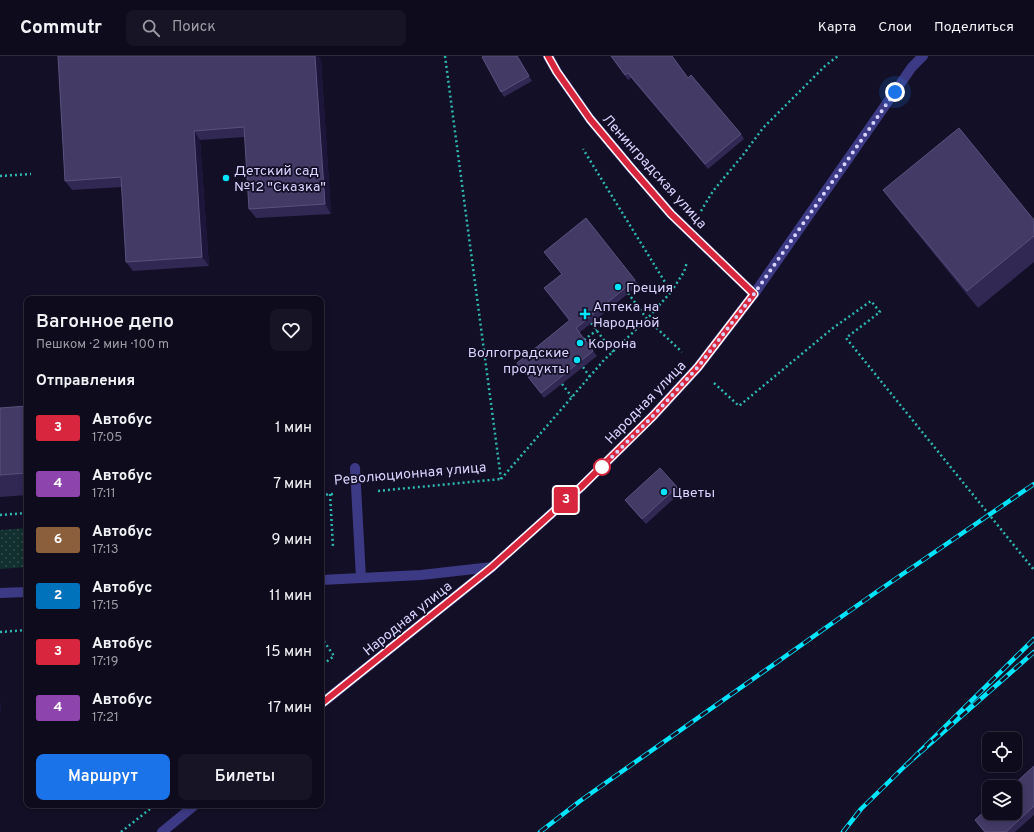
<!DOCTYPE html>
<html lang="ru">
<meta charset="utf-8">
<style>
:root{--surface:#0e0b1c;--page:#171425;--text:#f1f3f6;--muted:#9b9ba3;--line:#2e2b3b;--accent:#1a73e8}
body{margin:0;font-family:Overpass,sans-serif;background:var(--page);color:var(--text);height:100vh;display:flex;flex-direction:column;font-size:15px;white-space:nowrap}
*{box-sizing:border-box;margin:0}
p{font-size:13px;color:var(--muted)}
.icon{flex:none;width:22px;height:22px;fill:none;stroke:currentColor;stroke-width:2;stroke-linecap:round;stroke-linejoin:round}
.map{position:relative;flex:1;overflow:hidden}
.drawer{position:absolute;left:24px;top:240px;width:300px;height:512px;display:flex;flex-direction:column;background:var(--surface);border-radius:8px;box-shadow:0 2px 6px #0003,0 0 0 1px var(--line)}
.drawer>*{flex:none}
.badge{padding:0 8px;border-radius:3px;font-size:14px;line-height:26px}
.tools{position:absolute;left:982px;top:676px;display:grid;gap:8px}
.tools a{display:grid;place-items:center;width:40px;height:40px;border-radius:8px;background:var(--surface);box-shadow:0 2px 6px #0003,0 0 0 1px var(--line);font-size:20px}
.you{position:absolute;width:20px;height:20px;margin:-10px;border:3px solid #fff;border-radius:50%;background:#1a73e8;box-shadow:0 0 0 6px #1a73e833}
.map>.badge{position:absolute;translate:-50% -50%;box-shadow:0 0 0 2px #fff}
h2{padding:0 12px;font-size:15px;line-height:36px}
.round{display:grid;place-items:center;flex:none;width:42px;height:42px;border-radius:8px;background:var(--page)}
.overview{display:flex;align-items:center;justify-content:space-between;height:68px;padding:0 12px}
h1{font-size:19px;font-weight:600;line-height:30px}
.action{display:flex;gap:8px;margin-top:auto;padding:8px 12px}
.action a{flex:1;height:46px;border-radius:8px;background:var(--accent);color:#fff;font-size:16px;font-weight:600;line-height:46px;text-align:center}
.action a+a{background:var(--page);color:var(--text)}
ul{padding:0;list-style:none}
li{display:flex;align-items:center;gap:12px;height:56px;padding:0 12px}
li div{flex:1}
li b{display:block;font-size:15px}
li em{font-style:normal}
li .badge{min-width:44px;font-weight:700;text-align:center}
header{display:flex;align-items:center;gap:24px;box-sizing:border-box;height:56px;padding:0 20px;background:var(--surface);border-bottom:1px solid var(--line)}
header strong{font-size:19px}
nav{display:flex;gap:22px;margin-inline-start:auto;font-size:14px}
.search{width:280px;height:36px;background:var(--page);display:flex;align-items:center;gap:10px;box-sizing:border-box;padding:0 14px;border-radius:8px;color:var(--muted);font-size:15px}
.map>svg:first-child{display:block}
.grass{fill:url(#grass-dots)}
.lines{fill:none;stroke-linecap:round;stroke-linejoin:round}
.path{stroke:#2fb8b0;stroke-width:2.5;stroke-dasharray:2 3;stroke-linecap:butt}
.minor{stroke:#3d3a85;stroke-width:10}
.rail-casing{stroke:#00e5ff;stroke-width:4.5}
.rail{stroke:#130f26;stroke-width:3;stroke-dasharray:9;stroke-linecap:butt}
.wall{fill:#312854}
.shaded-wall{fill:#1d163a}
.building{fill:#433a66;stroke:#5a527e}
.line-casing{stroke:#fff;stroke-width:9}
.line{stroke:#d7263d;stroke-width:6}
.walk{stroke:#d9d4ff;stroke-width:4;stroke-dasharray:0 7.2}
.poi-dot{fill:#00e5ff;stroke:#130f26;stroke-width:1.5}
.stop-dot{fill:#fff;stroke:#d7263d;stroke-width:2}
.labels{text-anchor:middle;stroke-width:3.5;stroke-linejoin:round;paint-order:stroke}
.poi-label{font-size:14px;fill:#d9d4ff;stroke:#130f26;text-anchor:start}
.street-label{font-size:14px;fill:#d9d4ff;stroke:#130f26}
</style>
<header>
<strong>Commutr</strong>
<div class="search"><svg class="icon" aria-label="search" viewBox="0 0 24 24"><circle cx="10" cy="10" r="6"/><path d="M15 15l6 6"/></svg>Поиск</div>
<nav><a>Карта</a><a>Слои</a><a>Поделиться</a></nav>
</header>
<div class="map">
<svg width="1034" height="776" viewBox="0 0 1034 776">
<defs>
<pattern id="grass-dots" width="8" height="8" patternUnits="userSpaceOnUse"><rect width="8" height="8" fill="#12302f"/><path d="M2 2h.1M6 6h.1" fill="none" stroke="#344d4e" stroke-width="1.8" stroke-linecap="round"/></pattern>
</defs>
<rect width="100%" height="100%" fill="#130f26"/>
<!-- grass -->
<path class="grass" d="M27,472V511L0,513V474Z"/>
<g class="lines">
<!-- path -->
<g class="path">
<path d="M445,0L501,423"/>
<path d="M0,120L31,118"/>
<path d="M701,155L713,135L743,99L763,72L825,10L838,0"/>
<path d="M671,236L684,216L687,206"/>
<path d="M628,237L647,263L682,296"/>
<path d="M591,267L613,296"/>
<path d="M584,284L597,274"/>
<path d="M583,311L590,321"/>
<path d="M714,327L739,350L833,272L871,245L880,256L846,282L1034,514"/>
<path d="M562,328L572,341"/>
<path d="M501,423L604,304L647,263L671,236L583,93"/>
<path d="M378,435L501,423"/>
<path d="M330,438L333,491"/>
<path d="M321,439L333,438"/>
<path d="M0,459L27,457"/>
<path d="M0,576L27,574"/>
<path d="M321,581L334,600L321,610"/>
<path d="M121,776L155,749"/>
</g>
<!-- minor -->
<g class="minor">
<path d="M548,0L557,16L590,63L631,112L671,158L754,238"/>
<path d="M355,412L361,522"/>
<path d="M321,524L421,519L492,511"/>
<path d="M0,537L27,536"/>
<path d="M321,648L492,511L581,431L653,360L698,311L754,238L912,11L923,0"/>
<path d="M162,776L195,749"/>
</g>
<!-- rail casing -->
<g class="rail-casing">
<g id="rail">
<path d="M1034,583L906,709L1034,596"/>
<path d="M540,776L580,745L875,537L1034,428"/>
<path d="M843,776L861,753L906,709"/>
</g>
</g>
<!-- rail -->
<use href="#rail" class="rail"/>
</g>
<!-- wall -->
<g class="wall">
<path d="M58,0H318L321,4L331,158L256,162L249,153L245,81L200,84L209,210L133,215L126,206L122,131L72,134L65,125Z"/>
<path d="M518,0L532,25L504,41L501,36Z"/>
<path d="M611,0L688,22L741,78L744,83L708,113L631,22L628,24Z"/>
<path d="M883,134L1034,164V206L978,252L895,150Z"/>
<path d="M544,196L635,224L639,229L579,277L597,300L544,342L517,307L569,265L544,232L562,218Z"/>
<path d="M27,350V439L0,441V352Z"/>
<path d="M677,431L681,436L646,468L629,449L625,444Z"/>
<path d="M1034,710V759L1015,776H984L975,764Z"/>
<path d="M129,749H136L132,752Z"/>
</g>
<!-- shaded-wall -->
<g class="shaded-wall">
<path d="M315,0H318L321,4L331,158L325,148Z"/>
<path d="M517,0H518L532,25Z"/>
<path d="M194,75L200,84L209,210L202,201Z"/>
<path d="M0,639L1,657L0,656Z"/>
</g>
<!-- building -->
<g class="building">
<path d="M58,0H315L325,148L249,153L244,71L194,75L202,201L126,206L121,121L65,125Z"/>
<path d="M484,0H517L529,20L501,36L482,1Z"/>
<path d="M611,0H672L688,22L691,19L741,78L705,108L628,17L625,19Z"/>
<path d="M959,72L1034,164V180L967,235L883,134Z"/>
<path d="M586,162L635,224L576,272L593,295L541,337L517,307L570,264L544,232L562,218L544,196Z"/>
<path d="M27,350V417L0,419V352Z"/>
<path d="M660,412L677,431L642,463L625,444Z"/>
<path d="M1034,710V750L1006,776H985L975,764L989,751V757H1015V731H1011Z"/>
</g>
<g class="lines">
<!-- line casing -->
<g class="line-casing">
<path id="line" d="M321,648L492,511L581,431L653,360L698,311L754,238L671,158L631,112L590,63L557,16L548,0"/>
</g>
<!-- line -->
<use href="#line" class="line"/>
<!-- walk -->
<path class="walk" d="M602,411L653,360L698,311L754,238L895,36"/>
</g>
<!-- markers -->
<g class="poi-dot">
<circle cx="226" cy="122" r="4"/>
<circle cx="618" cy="231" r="4"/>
<path d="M583 252h4v4h4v4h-4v4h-4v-4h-4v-4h4z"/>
<circle cx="580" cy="287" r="4"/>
<circle cx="577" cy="304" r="4"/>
<circle cx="664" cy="436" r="4"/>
</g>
<circle class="stop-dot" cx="602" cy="411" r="8"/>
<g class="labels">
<!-- poi labels -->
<g class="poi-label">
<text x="234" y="119">Детский сад<tspan x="234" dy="16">№12 "Сказка"</tspan></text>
<text x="626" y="236">Греция</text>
<text x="593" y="255">Аптека на<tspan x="593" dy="16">Народной</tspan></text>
<text x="588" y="292">Корона</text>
<text x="569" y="301" text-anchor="end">Волгоградские<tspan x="569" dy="16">продукты</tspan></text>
<text x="672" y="441">Цветы</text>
</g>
<!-- street labels -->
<g class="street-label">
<text transform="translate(655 115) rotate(48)" y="5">Ленинградская улица</text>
<text transform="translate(645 346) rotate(-46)" y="5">Народная улица</text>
<text transform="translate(410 417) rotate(-5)" y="5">Революционная улица</text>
<text transform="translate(407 562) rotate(-39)" y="5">Народная улица</text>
</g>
</g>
</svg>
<div class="tools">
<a><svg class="icon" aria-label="locate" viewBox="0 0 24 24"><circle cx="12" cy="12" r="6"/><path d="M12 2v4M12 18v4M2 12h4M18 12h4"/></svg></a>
<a><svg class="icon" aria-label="layers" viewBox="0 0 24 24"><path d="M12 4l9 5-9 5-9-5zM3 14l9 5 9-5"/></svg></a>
</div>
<div class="you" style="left:895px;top:36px"></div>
<b class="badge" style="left:566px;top:444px;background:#d7263d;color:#fff">3</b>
<section class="drawer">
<div class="overview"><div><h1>Вагонное депо</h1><p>Пешком · 2 мин · 100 m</p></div><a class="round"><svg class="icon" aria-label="heart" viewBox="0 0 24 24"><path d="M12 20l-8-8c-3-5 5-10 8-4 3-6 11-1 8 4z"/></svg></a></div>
<h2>Отправления</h2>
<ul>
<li><span class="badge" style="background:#d7263d;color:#fff">3</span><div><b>Автобус</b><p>17:05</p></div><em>1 мин</em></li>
<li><span class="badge" style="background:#8e44ad;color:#fff">4</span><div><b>Автобус</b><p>17:11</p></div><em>7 мин</em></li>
<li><span class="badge" style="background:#8b5e3c;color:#fff">6</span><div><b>Автобус</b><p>17:13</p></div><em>9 мин</em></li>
<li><span class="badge" style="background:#0072bc;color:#fff">2</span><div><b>Автобус</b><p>17:15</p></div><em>11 мин</em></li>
<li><span class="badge" style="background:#d7263d;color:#fff">3</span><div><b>Автобус</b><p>17:19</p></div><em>15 мин</em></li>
<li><span class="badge" style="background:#8e44ad;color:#fff">4</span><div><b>Автобус</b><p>17:21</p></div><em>17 мин</em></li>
</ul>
<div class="action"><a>Маршрут</a><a>Билеты</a></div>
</section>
</div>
